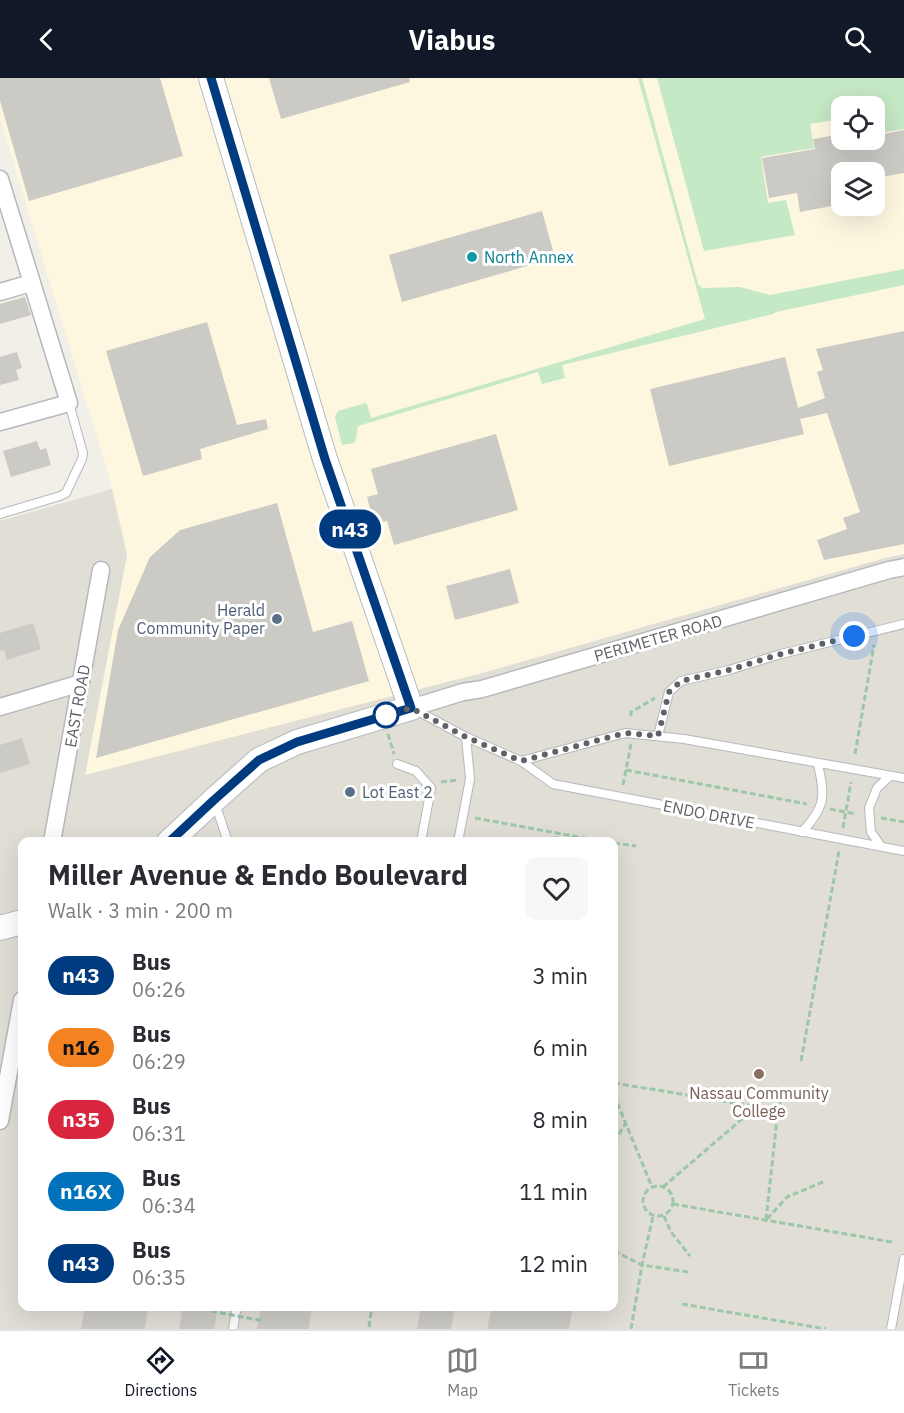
<!DOCTYPE html>
<meta charset="utf-8">
<style>
:root{--surface:#fff;--page:#f7f7f7;--text:#2b2b33;--muted:#7c7c81;--line:#e1e1e2;--accent:#111827}
body{margin:0;font-family:"IBM Plex Sans",sans-serif;background:var(--page);color:var(--text);height:100vh;display:flex;flex-direction:column;font-size:22px;white-space:nowrap}
*{box-sizing:border-box;margin:0}
p{font-size:20px;color:var(--muted)}
.icon{flex:none;width:33px;height:33px;fill:none;stroke:currentColor;stroke-width:2;stroke-linecap:round;stroke-linejoin:round}
.map{position:relative;flex:1;overflow:hidden}
.details{position:absolute;left:18px;top:759px;width:600px;height:474px;display:flex;flex-direction:column;background:var(--surface);border-radius:12px;box-shadow:0 6px 24px #0002}
.details>*{flex:none}
.badge{padding:0 12px;border-radius:20px;font-size:21px;line-height:39px}
.controls{position:absolute;left:831px;top:18px;display:grid;gap:12px}
.controls a{display:grid;place-items:center;width:54px;height:54px;border-radius:12px;background:var(--surface);box-shadow:0 6px 24px #0002;font-size:30px}
.you{position:absolute;width:30px;height:30px;margin:-15px;border:4px solid #fff;border-radius:50%;background:#1a73e8;box-shadow:0 0 0 9px #1a73e833}
.map>.badge{position:absolute;translate:-50% -50%;box-shadow:0 0 0 3px #fff}
.round{display:grid;place-items:center;flex:none;width:63px;height:63px;border-radius:12px;background:var(--page)}
.overview{display:flex;align-items:center;justify-content:space-between;height:102px;padding:0 30px}
h1{font-size:28px;font-weight:700;line-height:45px}
ul{padding:0;list-style:none}
li{display:flex;align-items:center;gap:18px;height:72px;padding:0 30px}
li div{flex:1}
li b{display:block;font-size:22px}
li em{font-style:normal}
li .badge{min-width:66px;font-weight:700;text-align:center}
header{display:flex;justify-content:space-between;align-items:center;height:78px;padding:0 30px;background:var(--accent);color:#fff;font-size:27px;font-weight:700}
.tab-bar{display:flex;justify-content:space-around;align-items:center;height:84px;border-top:2px solid var(--line);background:var(--surface);font-size:16px;color:var(--muted)}
.tab-bar a{display:grid;justify-items:center;gap:3px}
.tab-bar .on{color:var(--accent)}
.map>svg:first-child{display:block}
.commercial{fill:#fef7e0;fill-rule:evenodd}
.education{fill:#e1ded6;fill-rule:evenodd}
.green{fill:#c5e8c5}
.building{fill:#cccac5}
.lines{fill:none;stroke-linecap:round;stroke-linejoin:round}
.lane-casing{stroke:#b5b8bc;stroke-width:10}
.street-casing{stroke:#b5b8bc;stroke-width:19}
.secondary-casing{stroke:#b6babf;stroke-width:26}
.path{stroke:#9cc7a9;stroke-width:3;stroke-dasharray:6 3;stroke-linecap:butt}
.lane{stroke:#fff;stroke-width:8}
.street{stroke:#fff;stroke-width:16}
.secondary{stroke:#fff;stroke-width:24}
.path-bridge{stroke:#9cc7a9;stroke-width:3;stroke-dasharray:6 3;stroke-linecap:butt}
.line-casing{stroke:#fff;stroke-width:14}
.line{stroke:#003b80;stroke-width:9}
.walk{stroke:#5f6368;stroke-width:6;stroke-dasharray:0 10.8}
.culture-dot{fill:#0f9aa8;stroke:#fff;stroke-width:2}
.service-dot{fill:#5c6f8a;stroke:#fff;stroke-width:2}
.stop-dot{fill:#fff;stroke:#003b80;stroke-width:3}
.education-dot{fill:#8d6e63;stroke:#fff;stroke-width:2}
.labels{text-anchor:middle;stroke-width:6;stroke-linejoin:round;paint-order:stroke}
.culture-label{font-size:16px;fill:#0d838f;stroke:#fff;text-anchor:start}
.service-label{font-size:16px;fill:#4e5e75;stroke:#fff;text-anchor:end}
.street-label{font-size:16px;fill:#5f6368;stroke:#fff}
.education-label{font-size:16px;fill:#785e54;stroke:#fff}
</style>
<header><svg class="icon" aria-label="back" viewBox="0 0 24 24"><path d="M15 5l-7 7 7 7"/></svg>Viabus<svg class="icon" aria-label="search" viewBox="0 0 24 24"><circle cx="10" cy="10" r="6"/><path d="M15 15l6 6"/></svg></header>
<div class="map">
<svg width="904" height="1251" viewBox="0 0 904 1251">
<rect width="100%" height="100%" fill="#f1efe8"/>
<!-- commercial -->
<path class="commercial" d="M0,0H904V476L885,480L490,593L85,698L127,477L111,405L0,40ZM842,28H874V62H842ZM842,94H874V128H842Z"/>
<!-- education -->
<path class="education" d="M112,411L127,477L85,697L490,593L885,480L904,476V1251H0V443ZM22,764H614V1228H22Z"/>
<!-- green -->
<g class="green">
<path d="M638,0H642L698,206L702,210L740,209L770,217L904,191V207L776,234L773,236L562,287L565,300L542,306L538,294L358,348L356,361L354,365L342,367L335,339L338,333L365,325L367,326L371,340L705,241Z"/>
<path d="M657,0H904V51L875,56L874,28H842L841,41L810,46L814,70L761,79L768,125L786,122L795,157L704,173Z"/>
</g>
<!-- building -->
<g class="building">
<path d="M0,0H160L183,78L29,123L0,23Z"/>
<path d="M269,0H409L410,4L281,41Z"/>
<path d="M904,52V95L876,100L874,94H842V126L800,134L797,115L769,120L762,80L815,71L813,61L842,56V62H874V58Z"/>
<path d="M542,133L555,180L402,224L389,177Z"/>
<path d="M25,219L31,237L0,246V226Z"/>
<path d="M207,244L237,347L266,341L268,351L200,371L202,381L143,398L106,273Z"/>
<path d="M904,253V466L824,482L817,462L847,451L843,440L860,434L827,335L800,341L804,356L669,388L650,311L785,279L798,330L825,320L817,294L823,292L816,271Z"/>
<path d="M17,274L22,290L16,292L19,302L0,307V279Z"/>
<path d="M496,356L518,432L394,467L387,443L374,446L367,419L378,416L371,391Z"/>
<path d="M37,363L40,372L46,370L51,387L11,399L3,373Z"/>
<path d="M277,425L313,554L352,543L369,603L96,680L118,552L150,479L180,452Z"/>
<path d="M510,491L519,525L455,542L446,508Z"/>
<path d="M33,545L41,571L7,582L4,572L0,573V555Z"/>
<path d="M22,660L30,686L0,695V667Z"/>
<path d="M85,1228H148L145,1251H81Z"/>
<path d="M183,1228H218L214,1251H179Z"/>
<path d="M261,1228H312L309,1251H257Z"/>
<path d="M421,1228H455L451,1251H417Z"/>
<path d="M492,1228H573L569,1251H487Z"/>
</g>
<g class="lines">
<!-- lane casing -->
<g class="lane-casing">
<g id="lane">
<path d="M0,436L60,418L66,415L82,381L83,375L69,325"/>
<path d="M412,630L466,659L521,683L553,706L904,773"/>
<path d="M658,658L669,614L681,603L729,592L781,576L904,546"/>
<path d="M521,683L625,655L684,661L904,700"/>
<path d="M397,686L416,693L431,710L421,764"/>
<path d="M215,725L228,764"/>
<path d="M802,754C826,728 825,719 818,686"/>
<path d="M458,764L470,701L466,659"/>
<path d="M881,768L871,754L869,730L877,710L890,698"/>
<path d="M233,1251L237,1228"/>
<path d="M891,1251L904,1181"/>
</g>
</g>
<!-- street casing -->
<g class="street-casing">
<g id="street">
<path d="M0,101L69,325L0,344"/>
<path d="M0,214L31,205"/>
<path d="M0,629L81,605"/>
<path d="M411,630L463,614L482,611L889,492L904,489"/>
<path d="M52,764L101,492"/>
<path d="M0,1043L22,922"/>
</g>
</g>
<!-- secondary casing -->
<g class="secondary-casing">
<g id="secondary">
<path d="M169,764L214,722L259,682L297,664L411,630L325,381L211,0"/>
<path d="M0,850L22,844"/>
</g>
</g>
<!-- path -->
<g class="path">
<path d="M631,638V634L655,620"/>
<path d="M388,656L394,676"/>
<path d="M855,676L874,567"/>
<path d="M626,692L807,726"/>
<path d="M441,704L458,702"/>
<path d="M623,707L631,666"/>
<path d="M830,731L856,736"/>
<path d="M475,740L606,764"/>
<path d="M881,740L904,744"/>
<path d="M843,750L851,704"/>
<path d="M555,764L557,755"/>
<path d="M614,765L636,768"/>
<path d="M801,983L839,773"/>
<path d="M614,1005L778,1032"/>
<path d="M614,1017L652,1109"/>
<path d="M614,1064L626,1045"/>
<circle cx="658" cy="1123" r="15"/>
<path d="M663,1109L756,1029"/>
<path d="M673,1126L892,1164"/>
<path d="M664,1138L671,1154L690,1178"/>
<path d="M767,1141L787,1119L823,1104"/>
<path d="M766,1142L778,1032L784,1010"/>
<path d="M614,1173L642,1187L688,1194"/>
<path d="M682,1226L826,1251"/>
<path d="M369,1249L372,1228"/>
<path d="M631,1251L642,1187L653,1138"/>
</g>
<!-- lane -->
<use href="#lane" class="lane"/>
<!-- street -->
<use href="#street" class="street"/>
<!-- secondary -->
<use href="#secondary" class="secondary"/>
<!-- path-bridge -->
<path class="path-bridge" d="M211,1233L264,1243"/>
</g>
<g class="lines">
<!-- line casing -->
<g class="line-casing">
<path id="line" d="M169,764L214,722L259,682L297,664L411,630L325,381L211,0"/>
</g>
<!-- line -->
<use href="#line" class="line"/>
<!-- walk -->
<path class="walk" d="M386,637L411,630L466,659L521,683L625,655L658,658L669,614L681,603L729,592L781,576L854,558"/>
</g>
<!-- markers -->
<circle class="culture-dot" cx="472" cy="179" r="6"/>
<g class="service-dot">
<circle cx="277" cy="541" r="6"/>
<circle cx="350" cy="714" r="6"/>
</g>
<circle class="stop-dot" cx="386" cy="637" r="12"/>
<circle class="education-dot" cx="759" cy="996" r="6"/>
<g class="labels">
<!-- culture labels -->
<g class="culture-label">
<text x="484" y="185">North Annex</text>
</g>
<!-- service labels -->
<g class="service-label">
<text x="265" y="538">Herald<tspan x="265" dy="18">Community Paper</tspan></text>
<text x="362" y="720" text-anchor="start">Lot East 2</text>
</g>
<!-- street labels -->
<g class="street-label">
<text transform="translate(658 560) rotate(-16)" y="6">PERIMETER ROAD</text>
<text transform="translate(77 628) rotate(-80)" y="6">EAST ROAD</text>
<text transform="translate(709 736) rotate(11)" y="6">ENDO DRIVE</text>
</g>
<!-- education labels -->
<g class="education-label">
<text x="759" y="1021">Nassau Community<tspan x="759" dy="18">College</tspan></text>
</g>
</g>
</svg>
<div class="controls">
<a><svg class="icon" aria-label="locate" viewBox="0 0 24 24"><circle cx="12" cy="12" r="6"/><path d="M12 2v4M12 18v4M2 12h4M18 12h4"/></svg></a>
<a><svg class="icon" aria-label="layers" viewBox="0 0 24 24"><path d="M12 4l9 5-9 5-9-5zM3 14l9 5 9-5"/></svg></a>
</div>
<div class="you" style="left:854px;top:558px"></div>
<b class="badge" style="left:350px;top:451px;background:#003b80;color:#fff">n43</b>
<section class="details">
<div class="overview"><div><h1>Miller Avenue &amp; Endo Boulevard</h1><p>Walk · 3 min · 200 m</p></div><a class="round"><svg class="icon" aria-label="heart" viewBox="0 0 24 24"><path d="M12 20l-8-8c-3-5 5-10 8-4 3-6 11-1 8 4z"/></svg></a></div>
<ul>
<li><span class="badge" style="background:#003b80;color:#fff">n43</span><div><b>Bus</b><p>06:26</p></div><em>3 min</em></li>
<li><span class="badge" style="background:#f58220;color:#111">n16</span><div><b>Bus</b><p>06:29</p></div><em>6 min</em></li>
<li><span class="badge" style="background:#d7263d;color:#fff">n35</span><div><b>Bus</b><p>06:31</p></div><em>8 min</em></li>
<li><span class="badge" style="background:#0072bc;color:#fff">n16X</span><div><b>Bus</b><p>06:34</p></div><em>11 min</em></li>
<li><span class="badge" style="background:#003b80;color:#fff">n43</span><div><b>Bus</b><p>06:35</p></div><em>12 min</em></li>
</ul>
</section>
</div>
<nav class="tab-bar">
<a class="on"><svg class="icon" aria-label="directions" viewBox="0 0 24 24"><path d="M12 3l9 9-9 9-9-9zM9 14v-3h6M13 9l2 2-2 2"/></svg>Directions</a>
<a><svg class="icon" aria-label="map" viewBox="0 0 24 24"><path d="M3 6l6-2 6 2 6-2v14l-6 2-6-2-6 2zM9 4v14M15 6v14"/></svg>Map</a>
<a><svg class="icon" aria-label="tickets" viewBox="0 0 24 24"><path d="M3 7h18v10H3zM15 7v10"/></svg>Tickets</a>
</nav>
